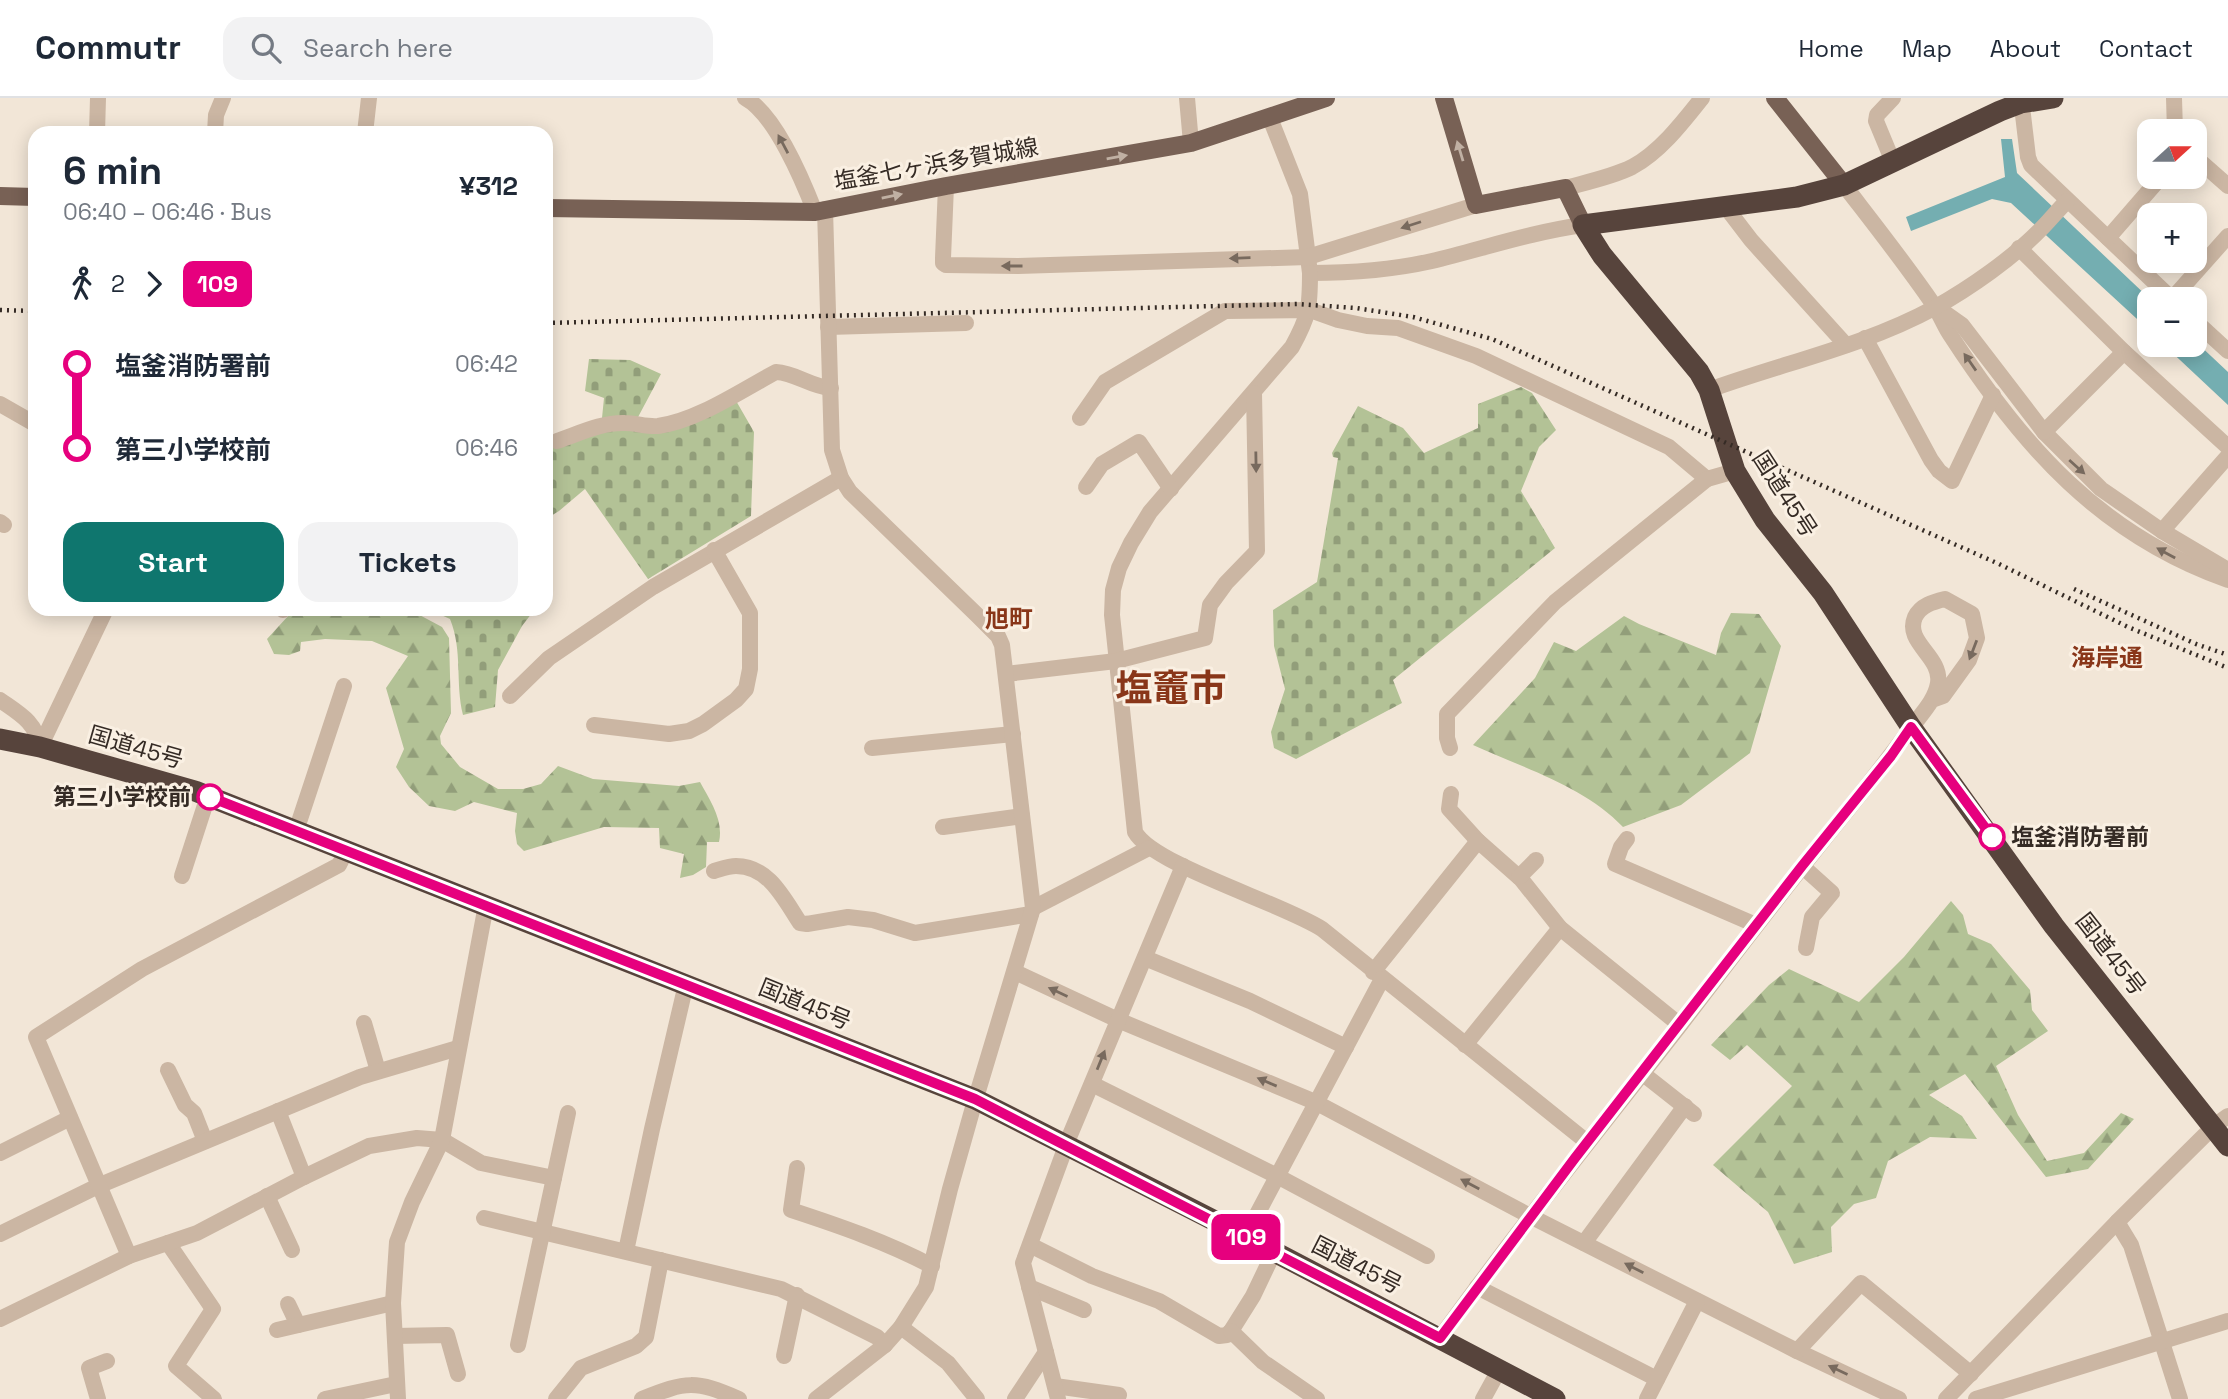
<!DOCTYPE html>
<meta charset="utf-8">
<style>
:root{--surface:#fff;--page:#f2f2f3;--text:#1f2937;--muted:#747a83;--line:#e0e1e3;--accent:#0f766e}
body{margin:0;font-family:"Space Grotesk","Noto Sans JP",sans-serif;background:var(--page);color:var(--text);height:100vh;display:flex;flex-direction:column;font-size:26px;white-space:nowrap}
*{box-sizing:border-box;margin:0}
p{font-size:23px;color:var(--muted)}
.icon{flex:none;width:38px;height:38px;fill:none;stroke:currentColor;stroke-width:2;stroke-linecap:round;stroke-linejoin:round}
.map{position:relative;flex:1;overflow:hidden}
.panel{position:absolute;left:28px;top:28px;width:525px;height:490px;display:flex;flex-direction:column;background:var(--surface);border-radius:21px;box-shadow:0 4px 18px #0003}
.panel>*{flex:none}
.badge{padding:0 14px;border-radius:10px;font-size:24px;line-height:46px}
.needle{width:46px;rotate:69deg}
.controls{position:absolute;left:2137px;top:21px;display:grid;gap:14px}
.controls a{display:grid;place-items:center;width:70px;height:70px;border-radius:14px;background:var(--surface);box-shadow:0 4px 18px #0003;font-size:35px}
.map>.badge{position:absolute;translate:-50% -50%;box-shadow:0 0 0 4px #fff}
.legs{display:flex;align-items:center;gap:10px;height:77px;padding:0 35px;font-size:23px}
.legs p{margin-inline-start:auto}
.overview{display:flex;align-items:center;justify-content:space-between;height:119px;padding:0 35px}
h1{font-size:38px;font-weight:700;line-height:52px}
.primary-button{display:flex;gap:14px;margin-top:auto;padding:14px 35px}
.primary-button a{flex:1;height:80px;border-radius:21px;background:var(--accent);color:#fff;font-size:28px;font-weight:700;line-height:80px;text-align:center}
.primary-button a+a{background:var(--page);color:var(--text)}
ul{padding:0 35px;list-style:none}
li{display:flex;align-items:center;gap:24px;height:84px;font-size:26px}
li i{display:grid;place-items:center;width:10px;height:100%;margin:0 9px;background:currentColor}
li i::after{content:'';width:18px;height:18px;margin:-9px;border:5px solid;border-radius:50%;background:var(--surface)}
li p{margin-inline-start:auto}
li:first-child i{background:linear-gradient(#0000 50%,currentColor 0)}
li:last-child i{background:linear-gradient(currentColor 50%,#0000 0)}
header{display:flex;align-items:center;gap:42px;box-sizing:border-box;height:98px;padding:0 35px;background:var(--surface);border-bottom:2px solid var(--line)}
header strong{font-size:33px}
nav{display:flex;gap:38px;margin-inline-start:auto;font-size:24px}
.search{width:490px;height:63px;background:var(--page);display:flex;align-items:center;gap:18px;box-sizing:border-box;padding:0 24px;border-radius:21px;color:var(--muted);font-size:26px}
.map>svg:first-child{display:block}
.forest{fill:url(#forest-firs)}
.cemetery{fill:url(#cemetery-stones)}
.water{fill:#74aeb1}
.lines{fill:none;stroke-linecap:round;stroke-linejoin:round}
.minor{stroke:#cbb6a3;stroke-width:16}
.major{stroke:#786155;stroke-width:18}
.highway{stroke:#57443c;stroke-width:21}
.rail{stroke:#352b25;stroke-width:4.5;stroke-dasharray:2 5;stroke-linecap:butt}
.oneway{fill:#786a5e}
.oneway2{fill:#c0b0a3}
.line-1-casing{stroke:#fff;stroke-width:16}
.line-1{stroke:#e6007e;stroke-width:10}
.stop-1-dot{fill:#fff;stroke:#e6007e;stroke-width:3.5}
.labels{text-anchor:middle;stroke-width:6;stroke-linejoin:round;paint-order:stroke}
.street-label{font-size:23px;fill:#352b25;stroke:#faf0e3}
.stop-label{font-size:23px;font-weight:bold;fill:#352b25;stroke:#faf0e3;text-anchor:end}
.neighbourhood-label{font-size:24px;font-weight:bold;fill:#893619;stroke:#faf0e3}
.town-label{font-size:37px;font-weight:bold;fill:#893619;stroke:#faf0e3}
</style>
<header>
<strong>Commutr</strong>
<div class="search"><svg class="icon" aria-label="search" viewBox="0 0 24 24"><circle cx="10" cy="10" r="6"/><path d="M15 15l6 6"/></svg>Search here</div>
<nav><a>Home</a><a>Map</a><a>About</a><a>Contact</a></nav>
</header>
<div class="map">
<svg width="2228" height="1301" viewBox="0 0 2228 1301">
<defs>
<pattern id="forest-firs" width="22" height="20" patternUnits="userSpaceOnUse" patternTransform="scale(1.75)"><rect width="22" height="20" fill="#b3c296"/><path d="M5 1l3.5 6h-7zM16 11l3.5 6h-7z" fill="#929e7a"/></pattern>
<pattern id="cemetery-stones" width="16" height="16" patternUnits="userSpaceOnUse" patternTransform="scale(1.75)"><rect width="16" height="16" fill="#b3c296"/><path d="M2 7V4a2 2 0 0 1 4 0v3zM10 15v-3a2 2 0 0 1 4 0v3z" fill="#929e7a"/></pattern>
</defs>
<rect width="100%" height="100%" fill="#f2e6d7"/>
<!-- forest -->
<g class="forest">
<path d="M291,511H403L414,514L442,529L449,540L451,615L440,638L441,646L460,669L498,691H523L541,686L558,668L593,681L679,688L700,684C710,702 724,723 719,744H707L706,769L693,777L680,780L684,756L660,750L659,730L604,729L524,753L517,746L515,733L517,715L474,704L455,713L429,708L409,689L396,669L404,651L386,590L408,558L372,543L325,541L301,544L300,553L289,557L274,556L267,541L289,517Z"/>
<path d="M1731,515L1759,516L1781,548L1750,655L1681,707L1623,729C1584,688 1523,670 1473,647L1535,580L1554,544L1576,553L1624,518L1639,526L1716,557L1721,535Z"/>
<path d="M1951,803L1963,817L1968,836L1991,846L2030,892L2032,912L2048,933L1996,968L2018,1017L2047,1063L2084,1055L2121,1015L2134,1021L2088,1071L2046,1079L1965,976L1929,997L1962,1018L1977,1041L1930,1039L1888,1063L1876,1100L1854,1106L1831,1129L1832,1154L1794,1166L1768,1114L1713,1067L1792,988L1747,947L1730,962L1711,947L1769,887L1789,871L1859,904L1904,859Z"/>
</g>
<!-- cemetery -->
<g class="cemetery">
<path d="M589,261L630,262L661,276L637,321L602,320L604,300L585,293Z"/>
<path d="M1521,289L1532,295L1556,332L1539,349L1521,393L1555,450L1393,582L1402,605L1296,661L1274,650L1271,634L1285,591L1274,548L1273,512L1317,484L1338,360L1333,359L1332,355L1358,308L1403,330L1424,355L1478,330V306Z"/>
<path d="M735,301L754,334L751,418L648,481L585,391L559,413L546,421V351L560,349L596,333L659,332Z"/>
<path d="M428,511H535L522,528L498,572L495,609L463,617C455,585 463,553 450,521Z"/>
</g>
<!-- water -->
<g class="water">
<path d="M2001,41H2012L2017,75L2150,201L2149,232L2011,105L1992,101L1911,133L1906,119L2005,79Z"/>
<path d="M2195,243L2228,274V307L2164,247H2194Z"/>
</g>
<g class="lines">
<!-- minor -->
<g class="minor">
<path d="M745,0C775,16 803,83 815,114"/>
<path d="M1187,0L1191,45"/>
<path d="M2021,0L2028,59L2031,67L2172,201"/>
<path d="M2174,0L2175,33"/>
<path d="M1270,20L1300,96L1310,175C1351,175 1392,172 1432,163C1482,151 1532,134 1583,127"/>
<path d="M97,35L98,0"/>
<path d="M215,35L216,17L223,0"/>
<path d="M365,35L369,0"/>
<path d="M2194,58L2228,88"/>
<path d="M1893,64L1876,23L1877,17L1893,0"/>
<path d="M1844,87C1874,126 1905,165 1933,206C1940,216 1944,228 1951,238C2023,349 2101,437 2228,482"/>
<path d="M946,88L943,160V165L946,167L1018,168L1308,159L1476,107"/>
<path d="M1565,90C1587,84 1612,79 1632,69C1660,54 1683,24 1702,0"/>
<path d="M1725,108L1751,142L1846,247"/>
<path d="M2108,140L2161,79"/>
<path d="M2019,150L2124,254L2228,349"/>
<path d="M1310,175C1310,210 1309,218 1292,249L1150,414L1131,445L1119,470L1113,492L1112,517L1135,734C1153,767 1282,805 1322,831L1587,1044"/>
<path d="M2172,201L2228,138"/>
<path d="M1938,210L1962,227L2044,334L2101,391L2162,433L2228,472"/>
<path d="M2194,222L2228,253"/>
<path d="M828,229L966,225"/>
<path d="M1865,240L1931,362L1939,373L1952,383L1993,297"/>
<path d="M1709,292C1783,265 1864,248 1934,210C1970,190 2013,160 2042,130C2050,122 2058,112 2067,103"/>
<path d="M0,306L35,326"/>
<path d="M1080,320L1105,284L1225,213L1310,212L1338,222L1367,228L1398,230L1476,258L1669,349L1707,381L1735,373"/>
<path d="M2044,334L2124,254"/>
<path d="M557,343C578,336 602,324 625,325C636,325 647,329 658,328C697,323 742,292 776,274C796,275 811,289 831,290"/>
<path d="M1086,389L1102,366L1139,344L1171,391"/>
<path d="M0,424L4,427"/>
<path d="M2162,433L2228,358"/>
<path d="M283,512L284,511"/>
<path d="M1006,576L1116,563L1205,540L1210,507L1226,485L1257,453L1254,295"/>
<path d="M510,598L549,560L653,489L841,380"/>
<path d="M0,602C20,616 36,624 40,649"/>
<path d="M594,627L669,636L689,633L703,626L736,602L746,591L750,571V515L714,452"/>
<path d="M40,649L106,511"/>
<path d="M872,650L1013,636"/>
<path d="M1450,650L1447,640V616L1555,504L1707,381"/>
<path d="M1451,696L1449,711L1478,743L1521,781L1560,830L1680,927"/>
<path d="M943,729L1022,718"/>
<path d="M296,733L344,588"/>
<path d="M1627,741L1621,749L1615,766L1756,827"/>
<path d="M1802,768L1832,795L1812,819L1806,850"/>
<path d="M714,773C721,771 729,768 736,768C769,768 784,801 800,825L807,826L848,819L873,822L915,835L1031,816"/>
<path d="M182,778L208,698"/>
<path d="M1519,779L1536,762"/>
<path d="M1033,810L1149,750"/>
<path d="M1145,860L1250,903L1346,949"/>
<path d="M1015,874L1118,922L1315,1004L1530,1118L1797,1253L1899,1301"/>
<path d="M1373,874L1478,743"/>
<path d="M364,925L378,973"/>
<path d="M1465,947L1560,830"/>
<path d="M168,972L185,1007L194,1015L205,1043"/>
<path d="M1642,975L1694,1016"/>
<path d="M1092,986L1277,1078L1427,1158"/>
<path d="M278,1013L304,1079"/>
<path d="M0,1055L70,1020"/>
<path d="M797,1070L791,1112C840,1128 886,1144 932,1168"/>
<path d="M267,1098L292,1152"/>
<path d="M484,1120L781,1191L877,1239L885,1247"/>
<path d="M2117,1124L2131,1147L2180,1301"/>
<path d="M0,1136L98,1088L360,979L458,950"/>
<path d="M1245,1139L1382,881"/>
<path d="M168,1145L213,1211L176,1268L214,1301"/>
<path d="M1584,1145L1685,1008"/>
<path d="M1030,1147L1092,1178L1159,1203L1219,1238L1227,1237L1231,1233L1253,1198L1274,1154"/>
<path d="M626,1153L652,1031L686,886"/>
<path d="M129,1158L36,939L142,871L339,767L346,753"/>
<path d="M1029,1189L1084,1212"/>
<path d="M1477,1189L1657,1281"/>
<path d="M288,1206L298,1227"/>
<path d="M0,1221L129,1158L197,1135L304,1079L369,1048L417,1040L442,1042L481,1065L554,1080"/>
<path d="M901,1229L948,1265L977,1301"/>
<path d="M277,1232L393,1205"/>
<path d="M1231,1233L1263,1264L1317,1301"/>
<path d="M395,1238L447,1237L458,1276"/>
<path d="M1440,1240C1517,1133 1600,1030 1681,926C1737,853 1792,780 1850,709C1871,683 1891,657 1911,630C1921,616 1935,603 1938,585C1942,558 1904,545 1915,519C1921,507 1933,504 1945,501L1972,516L1977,540L1969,562L1943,598L1932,602"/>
<path d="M518,1247L568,1015"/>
<path d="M1797,1253L1861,1185L1971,1276"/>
<path d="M784,1258L797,1197"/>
<path d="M1055,1288L1119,1297"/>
<path d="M98,1301L89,1270L107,1263"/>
<path d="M325,1301L396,1286"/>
<path d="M398,1301L393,1205L397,1144L412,1104L442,1042L486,807"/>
<path d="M556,1301L581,1270L636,1248L646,1239L661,1162"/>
<path d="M642,1301C687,1283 695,1282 739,1301"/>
<path d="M816,1301L885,1247L901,1229L926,1189L950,1091L972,1013L1033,810L1002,547L998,538L977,517L850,394L841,380L832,352L825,111"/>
<path d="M1015,1301L1046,1254"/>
<path d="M1058,1301L1023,1165L1070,1037L1183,768"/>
<path d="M1483,1301L1499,1272"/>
<path d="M1647,1301L1697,1203"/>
<path d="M1946,1301L2117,1124L2214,1028L2228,1018"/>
<path d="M1976,1301L2228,1223"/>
</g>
<!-- major -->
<g class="major">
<path d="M1444,0L1476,107L1565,90L1583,127"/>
<path d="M1775,0L1844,87"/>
<path d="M0,98L35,99"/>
<path d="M546,110L815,114L946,88L1191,45L1326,0"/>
</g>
<!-- highway -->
<g class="highway">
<path d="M2053,0L2021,5L2000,13L1844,87L1797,99L1583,127L1602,157L1699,274L1709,292L1735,373L1765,422L1823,495L1911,629L2054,828L2228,1048"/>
<path d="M0,641L40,649L195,693L975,1001L1225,1128L1555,1301"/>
</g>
<!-- rail -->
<g class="rail">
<path d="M0,212L35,213"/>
<path d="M546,225L1297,206L1356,210L1413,219L1492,241L1999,466L2128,529L2228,570"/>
<path d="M2074,491L2196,546L2228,557"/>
</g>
</g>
<!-- one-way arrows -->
<defs><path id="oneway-solid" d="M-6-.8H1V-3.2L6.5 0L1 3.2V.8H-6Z" transform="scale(1.75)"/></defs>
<g class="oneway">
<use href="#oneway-solid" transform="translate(783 46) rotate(-118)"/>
<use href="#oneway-solid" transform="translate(1411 127) rotate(162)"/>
<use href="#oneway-solid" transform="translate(1240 160) rotate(178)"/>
<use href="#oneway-solid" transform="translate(1012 168) rotate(180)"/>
<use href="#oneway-solid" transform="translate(1970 264) rotate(-125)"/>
<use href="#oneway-solid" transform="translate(1256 364) rotate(89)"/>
<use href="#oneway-solid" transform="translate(2077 369) rotate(42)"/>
<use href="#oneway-solid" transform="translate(2166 455) rotate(-151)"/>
<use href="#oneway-solid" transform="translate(1973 552) rotate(111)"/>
<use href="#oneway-solid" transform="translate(1058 894) rotate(-155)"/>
<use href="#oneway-solid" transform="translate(1101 962) rotate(-68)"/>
<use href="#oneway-solid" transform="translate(1267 984) rotate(-157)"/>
<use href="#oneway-solid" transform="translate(1470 1086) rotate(-152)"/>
<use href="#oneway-solid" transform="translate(1634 1170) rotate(-153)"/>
<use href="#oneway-solid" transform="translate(1838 1272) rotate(-155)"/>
</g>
<g class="oneway2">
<use href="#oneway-solid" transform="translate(1460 53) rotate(-107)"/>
<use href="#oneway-solid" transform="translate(1117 59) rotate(-10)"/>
<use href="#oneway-solid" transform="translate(892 98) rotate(-11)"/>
</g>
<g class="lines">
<!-- line-1 casing -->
<g class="line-1-casing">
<path id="line-1" d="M210,699L975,1001L1440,1240L1575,1060L1802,768L1891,658L1911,629L1992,739"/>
</g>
<!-- line-1 -->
<use href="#line-1" class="line-1"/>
</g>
<!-- markers -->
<g class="stop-1-dot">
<circle cx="210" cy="699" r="12"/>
<circle cx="1992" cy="739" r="12"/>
</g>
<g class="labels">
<!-- street labels -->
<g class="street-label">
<text transform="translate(936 66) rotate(-10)" y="8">塩釜七ヶ浜多賀城線</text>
<text transform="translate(1785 396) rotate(57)" y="8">国道45号</text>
<text transform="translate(136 649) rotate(16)" y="8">国道45号</text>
<text transform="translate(2111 856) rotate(52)" y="8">国道45号</text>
<text transform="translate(805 906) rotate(22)" y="8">国道45号</text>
<text transform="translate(1357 1167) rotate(27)" y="8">国道45号</text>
</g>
<!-- stop labels -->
<g class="stop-label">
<text x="191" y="707">第三小学校前</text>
<text x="2011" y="747" text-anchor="start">塩釜消防署前</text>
</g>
<!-- neighbourhood labels -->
<g class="neighbourhood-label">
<text x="1009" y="529">旭町</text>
<text x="2107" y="568">海岸通</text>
</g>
<!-- town labels -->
<g class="town-label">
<text x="1171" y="603">塩竈市</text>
</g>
</g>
</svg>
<div class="controls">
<a><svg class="needle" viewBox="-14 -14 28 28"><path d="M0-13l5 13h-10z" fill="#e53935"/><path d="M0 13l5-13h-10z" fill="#747a83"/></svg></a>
<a>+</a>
<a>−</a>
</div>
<b class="badge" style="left:1246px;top:1139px;background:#e6007e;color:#fff">109</b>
<section class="panel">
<div class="overview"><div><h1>6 min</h1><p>06:40 – 06:46 · Bus</p></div><b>¥312</b></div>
<div class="legs"><svg class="icon" aria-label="walk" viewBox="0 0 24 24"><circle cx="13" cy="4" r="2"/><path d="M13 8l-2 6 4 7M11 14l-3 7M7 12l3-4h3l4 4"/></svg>2<svg class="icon" aria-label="forward" viewBox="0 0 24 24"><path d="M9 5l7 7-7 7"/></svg><b class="badge" style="background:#e6007e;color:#fff">109</b></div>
<ul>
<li><i style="color:#e6007e"></i><b>塩釜消防署前</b><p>06:42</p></li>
<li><i style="color:#e6007e"></i><b>第三小学校前</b><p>06:46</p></li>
</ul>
<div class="primary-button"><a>Start</a><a>Tickets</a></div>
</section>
</div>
